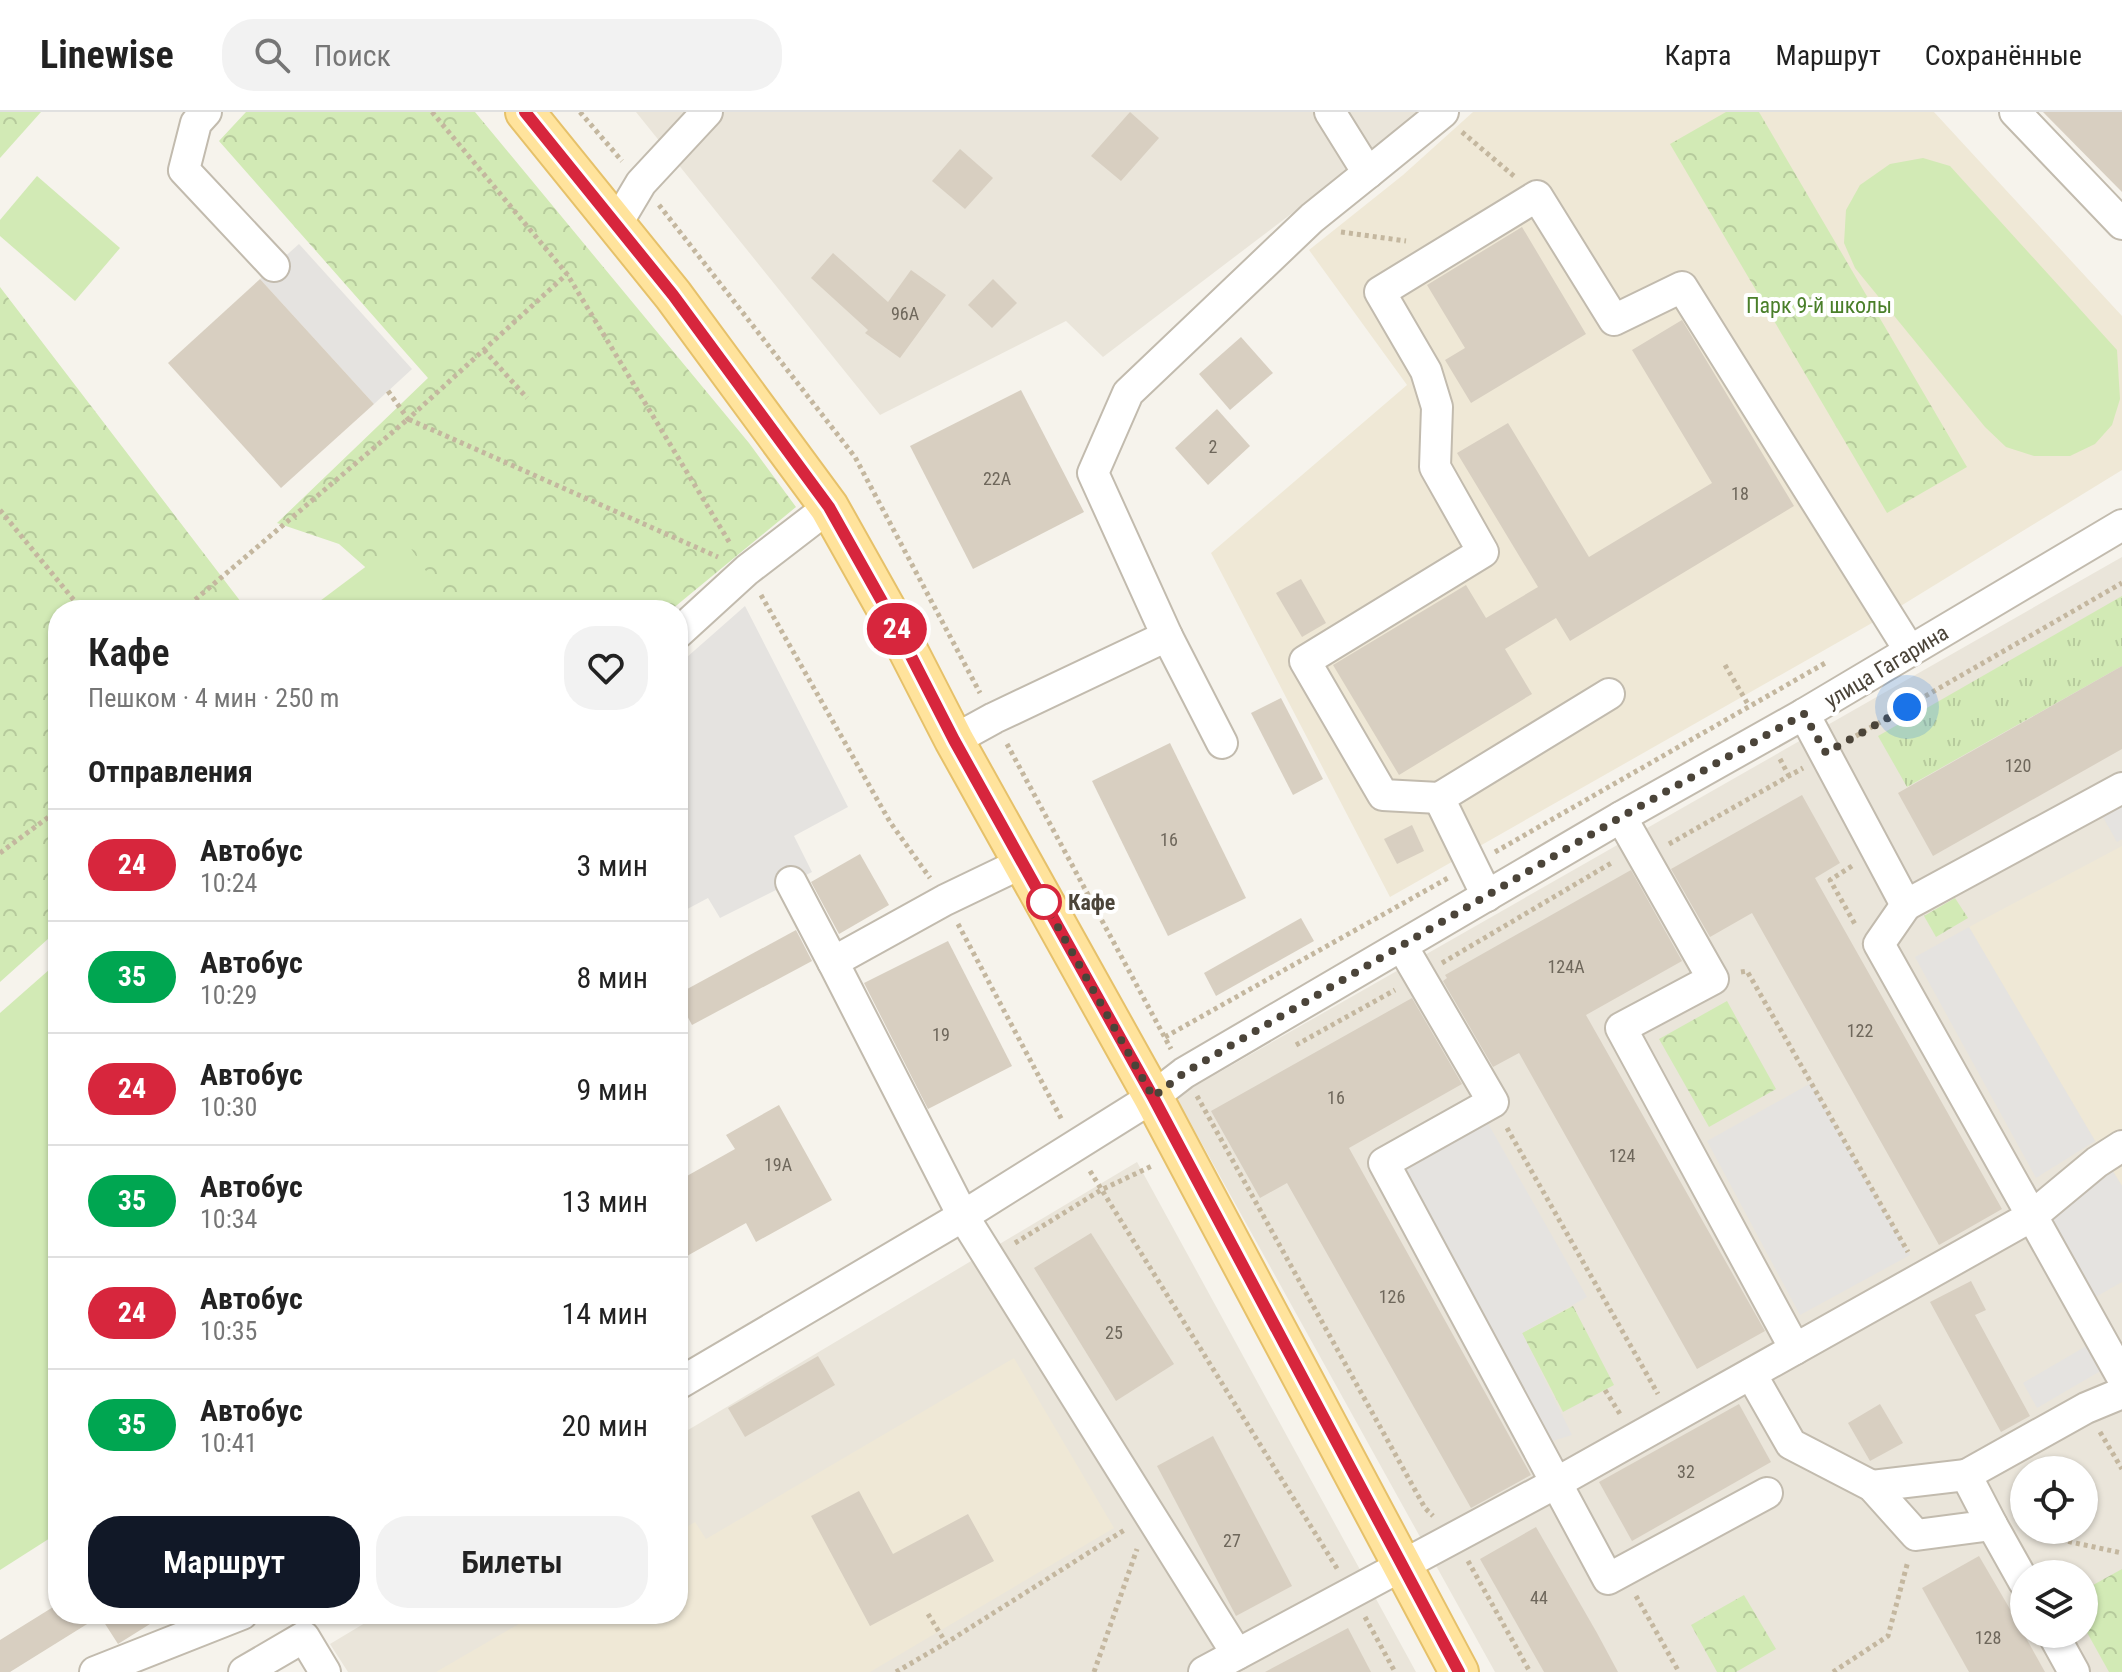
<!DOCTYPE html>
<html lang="ru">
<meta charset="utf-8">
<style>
:root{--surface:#fff;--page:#f2f2f2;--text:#222;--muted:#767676;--line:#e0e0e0;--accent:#111827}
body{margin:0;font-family:"Roboto Condensed",sans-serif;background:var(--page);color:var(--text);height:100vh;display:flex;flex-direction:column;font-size:30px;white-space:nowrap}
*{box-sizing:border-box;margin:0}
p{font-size:26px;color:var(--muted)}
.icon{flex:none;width:44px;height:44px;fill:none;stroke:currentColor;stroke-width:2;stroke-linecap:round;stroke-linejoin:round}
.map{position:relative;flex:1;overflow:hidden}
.drawer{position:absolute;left:48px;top:488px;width:640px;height:1024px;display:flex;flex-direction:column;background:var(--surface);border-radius:32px;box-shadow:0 2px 6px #0004}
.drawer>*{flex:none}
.badge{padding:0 16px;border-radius:26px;font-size:28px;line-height:52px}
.controls{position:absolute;left:2010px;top:1344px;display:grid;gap:16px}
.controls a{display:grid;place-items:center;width:88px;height:88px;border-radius:50%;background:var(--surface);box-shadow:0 2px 6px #0004;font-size:40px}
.you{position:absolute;width:40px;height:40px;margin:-20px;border:6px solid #fff;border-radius:50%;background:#1a73e8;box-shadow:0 0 0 12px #1a73e833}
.map>.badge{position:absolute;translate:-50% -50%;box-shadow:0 0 0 4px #fff}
h2{padding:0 40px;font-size:30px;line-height:72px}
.round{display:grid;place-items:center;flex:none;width:84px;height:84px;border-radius:32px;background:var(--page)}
.headline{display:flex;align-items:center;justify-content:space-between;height:136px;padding:0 40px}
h1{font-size:38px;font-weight:600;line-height:60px}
.cta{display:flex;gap:16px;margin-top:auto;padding:16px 40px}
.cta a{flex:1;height:92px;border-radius:32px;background:var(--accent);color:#fff;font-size:32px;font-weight:600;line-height:92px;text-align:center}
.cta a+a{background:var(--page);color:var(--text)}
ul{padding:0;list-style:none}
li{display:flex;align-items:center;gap:24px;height:112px;padding:0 40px;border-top:2px solid var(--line)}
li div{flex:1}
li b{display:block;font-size:30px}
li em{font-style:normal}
li .badge{min-width:88px;font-weight:700;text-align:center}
header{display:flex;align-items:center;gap:48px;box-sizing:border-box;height:112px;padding:0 40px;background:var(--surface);border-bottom:2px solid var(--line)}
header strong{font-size:38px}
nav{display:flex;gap:44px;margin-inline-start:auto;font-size:28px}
.search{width:560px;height:72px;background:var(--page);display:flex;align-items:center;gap:20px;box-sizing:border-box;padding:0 28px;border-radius:32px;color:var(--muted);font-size:30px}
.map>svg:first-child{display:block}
.residential{fill:#eae5da;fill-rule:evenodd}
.education{fill:#efe8d6}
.grass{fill:url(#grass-tufts)}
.forest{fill:url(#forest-crowns)}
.pitch{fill:#d2eab5}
.parking{fill:#e5e3e0}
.building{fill:#d8cfc1}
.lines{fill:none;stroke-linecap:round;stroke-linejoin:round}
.minor-casing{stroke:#c2bbae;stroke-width:34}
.major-casing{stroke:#e6c16a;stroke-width:42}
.path{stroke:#c4b79f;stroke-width:5;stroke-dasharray:4 4;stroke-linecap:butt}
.minor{stroke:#fff;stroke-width:30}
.major{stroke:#ffe39c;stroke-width:38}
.line-casing{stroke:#fff;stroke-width:18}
.line{stroke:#d7263d;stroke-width:12}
.walk{stroke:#4b4439;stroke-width:8;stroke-dasharray:0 14.4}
.stop-dot{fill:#fff;stroke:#d7263d;stroke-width:4}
.labels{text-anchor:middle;stroke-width:8;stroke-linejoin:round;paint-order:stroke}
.number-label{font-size:18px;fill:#6e675b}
.park-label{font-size:22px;fill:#4a7f2a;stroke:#fff}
.street-label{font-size:22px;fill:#4b4439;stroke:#fff}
.stop-label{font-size:22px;font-weight:bold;fill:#4b4439;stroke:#fff;text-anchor:start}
</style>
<header>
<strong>Linewise</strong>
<div class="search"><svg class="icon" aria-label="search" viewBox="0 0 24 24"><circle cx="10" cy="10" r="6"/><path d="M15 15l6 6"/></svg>Поиск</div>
<nav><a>Карта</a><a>Маршрут</a><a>Сохранённые</a></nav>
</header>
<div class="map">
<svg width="2122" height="1560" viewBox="0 0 2122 1560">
<defs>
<pattern id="grass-tufts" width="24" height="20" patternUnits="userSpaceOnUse" patternTransform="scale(2)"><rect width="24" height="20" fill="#d2eab5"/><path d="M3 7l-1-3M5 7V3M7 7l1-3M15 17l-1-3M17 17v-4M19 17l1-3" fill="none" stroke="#b6ca9c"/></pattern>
<pattern id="forest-crowns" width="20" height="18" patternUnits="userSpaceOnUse" patternTransform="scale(2)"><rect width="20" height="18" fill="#d2eab5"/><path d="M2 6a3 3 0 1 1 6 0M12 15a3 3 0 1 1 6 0" fill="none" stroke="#b6ca9c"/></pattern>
</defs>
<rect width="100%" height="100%" fill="#f6f3ec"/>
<!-- residential -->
<g class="residential">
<path d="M636,0H1425L1103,245L1066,209L880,303Z"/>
<path d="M2122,445V1560H1495L1176,985ZM2024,1358H2084V1418H2024ZM2024,1462H2084V1522H2024Z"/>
<path d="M1137,1050L1416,1560H348L330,1532L380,1502H678V1324Z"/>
</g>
<!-- education -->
<g class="education">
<path d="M1473,0H1934L2122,204V358L1886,503L1390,785L1211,441L1407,273L1309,138L1403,63Z"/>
<path d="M2122,734V1074L1969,815Z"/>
<path d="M1014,1246L1114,1416L870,1560H436L536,1502H678V1420L695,1410L706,1427Z"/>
</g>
<!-- grass -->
<path class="grass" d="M2122,484V554L1907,675L1878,624Z"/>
<!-- forest -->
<g class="forest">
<path d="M0,0H41L0,46Z"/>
<path d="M246,0H475L749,331L796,395L671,498H414L339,432L277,411L428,266L219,29Z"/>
<path d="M1726,0H1759L1967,355L1887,401L1670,32Z"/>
<path d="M0,175L241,490L239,498H58V818L0,870Z"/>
<path d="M1955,786L1968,806L1936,825L1924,804Z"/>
<path d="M1727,889L1776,977L1709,1015L1659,927Z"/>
<path d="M1573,1194L1614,1273L1563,1300L1522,1221Z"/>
<path d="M2122,1457V1560H2109L2084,1515V1478Z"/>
<path d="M1744,1483L1776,1537L1736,1560H1717L1691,1513Z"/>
</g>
<!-- pitch -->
<g class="pitch">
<path d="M1923,46L1950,54L2117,238L2120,287L2112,313L2095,332L2070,344H2034L2006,335L1985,315L1855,156L1844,131L1846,98L1860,73L1890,52Z"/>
<path d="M37,64L120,136L75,189L0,124V108Z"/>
<path d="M404,426L452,498H308Z"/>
<path d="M58,850V1421L0,1458V901Z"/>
</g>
<!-- parking -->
<g class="parking">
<path d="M299,132L412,257L374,292L260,167Z"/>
<path d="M745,494L848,695L794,724L812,760L720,806L708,786L678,802V553Z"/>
<path d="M2122,676V727L2117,730L2095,691Z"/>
<path d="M1969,815L2095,1029L2036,1066L1915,845Z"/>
<path d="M1811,971L1910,1143L1800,1203L1707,1029Z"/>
<path d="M1486,1008L1587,1185L1522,1221L1572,1323L1543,1332L1392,1056Z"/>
<path d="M2112,1058L2122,1074V1170L2092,1187L2043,1101Z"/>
<path d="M2100,1226L2114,1251L2037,1296L2023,1271Z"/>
</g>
<!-- building -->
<g class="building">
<path d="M1130,0L1159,26L1121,69L1091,44Z"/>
<path d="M2043,0H2122V80Z"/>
<path d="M960,37L993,66L965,97L932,69Z"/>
<path d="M1522,115L1586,222L1471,291L1445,248L1465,236L1427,173Z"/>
<path d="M833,141L888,190L911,158L946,183L900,246L865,221L868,218L811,166Z"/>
<path d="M260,167L374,292L281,376L168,251Z"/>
<path d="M993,167L1017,191L992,216L968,193Z"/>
<path d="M1682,208L1794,394L1570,529L1556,506L1505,537L1532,582L1399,663L1333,553L1466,473L1486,506L1538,475L1457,341L1508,311L1589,445L1712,371L1632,238Z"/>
<path d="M1241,225L1273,261L1230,298L1199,262Z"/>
<path d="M1021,278L1084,400L973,457L910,334Z"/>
<path d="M1217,297L1250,334L1208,373L1175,336Z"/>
<path d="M1301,467L1326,511L1302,525L1276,481Z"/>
<path d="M2122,554V637L1933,744L1898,681Z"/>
<path d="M1281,586L1323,667L1293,683L1251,601Z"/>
<path d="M1170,631L1246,786L1168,824L1092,669Z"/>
<path d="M1802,683L1840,751L1815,766L2002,1097L1939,1133L1752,801L1710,825L1671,757Z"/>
<path d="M1412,713L1424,739L1397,752L1384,727Z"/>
<path d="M860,742L889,793L839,822L811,770Z"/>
<path d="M1631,758L1682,849L1586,903L1765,1219L1697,1257L1519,941L1493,955L1443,869L1447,866L1445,863Z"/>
<path d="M1301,806L1314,829L1216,884L1204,861Z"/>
<path d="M796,818L812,849L692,913L678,887V882Z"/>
<path d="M948,829L1012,954L928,997L864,871Z"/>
<path d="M1412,886L1462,972L1349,1036L1531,1363L1471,1396L1287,1071L1260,1086L1211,999Z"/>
<path d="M779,993L832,1088L756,1130L746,1111L678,1149V1069L735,1037L726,1023Z"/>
<path d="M1091,1121L1174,1252L1116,1289L1034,1156Z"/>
<path d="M1971,1169L1986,1198L1975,1203L2030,1304L2001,1320L1930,1190Z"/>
<path d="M818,1244L835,1273L745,1325L728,1296Z"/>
<path d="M1739,1292L1771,1350L1632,1429L1599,1370Z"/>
<path d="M1880,1292L1903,1331L1870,1349L1848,1311Z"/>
<path d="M1213,1324L1292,1474L1236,1504L1157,1354Z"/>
<path d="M859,1379L893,1442L968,1402L994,1449L870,1514L811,1404Z"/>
<path d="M1536,1415L1597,1521L1618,1560H1544L1480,1447Z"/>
<path d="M1979,1444L2007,1492L2045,1560H1969L1922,1476Z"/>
<path d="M58,1492V1502H166L118,1532L100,1504L10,1560H0V1528Z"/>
<path d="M1348,1516L1371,1560H1265Z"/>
</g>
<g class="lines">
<!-- minor casing -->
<g class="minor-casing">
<g id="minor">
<path d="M206,0L196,11L184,58L274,154"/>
<path d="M2015,0L2122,112"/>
<path d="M1368,61L1443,0"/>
<path d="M616,113L641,71L707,0"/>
<path d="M678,521L747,458L829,395"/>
<path d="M1167,524L1222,631"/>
<path d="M1804,602L1906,793L2122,676"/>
<path d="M954,628L994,606L1167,524L1093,361L1128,281L1312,106L1368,61L1330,0"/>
<path d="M1439,686L1383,683L1305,549L1483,440L1435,355L1437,295L1426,259L1380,180L1537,84L1614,208L1682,175L1910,539"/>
<path d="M1621,705L1713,867L1621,916L1795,1237"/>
<path d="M1022,751L945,788L833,850L963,1104L1237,1542"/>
<path d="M791,770L833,850"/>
<path d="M1487,784L1439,686L1609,582"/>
<path d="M1402,834L1493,990L1384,1051L1608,1467L1767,1381"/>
<path d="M2122,1034L2097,1050L2032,1104L2122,1265"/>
<path d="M1751,1262L1791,1332L1872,1374L1916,1423L1992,1413L1966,1363L2086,1296L2122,1281"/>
<path d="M678,1272L963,1104L1153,985L1184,961L1621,705L1804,602L2122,413"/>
<path d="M1872,1374L1966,1363"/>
<path d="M1992,1413L2024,1470"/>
<path d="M2053,1522L2074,1560"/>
<path d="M95,1560L242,1502"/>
<path d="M244,1560L304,1525L325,1560"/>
<path d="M1204,1560L1556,1371L2032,1104L1879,832L1906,793"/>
</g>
</g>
<!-- major casing -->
<g class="major-casing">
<path id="major" d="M525,0L673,183L829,395L893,509L954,628L1153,985L1459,1560"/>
</g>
<!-- path -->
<g class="path">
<path d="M432,0L567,162L731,433"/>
<path d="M580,0L622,49"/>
<path d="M1462,20L1515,65"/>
<path d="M659,93L855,345L980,581"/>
<path d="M1341,120L1406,129"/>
<path d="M484,238L527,286"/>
<path d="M388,279L408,307L567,162"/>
<path d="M0,398L82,498"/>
<path d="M761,483L890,710L930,766"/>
<path d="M183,498L408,307L718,445"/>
<path d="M1725,553L1749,594"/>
<path d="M1849,628L2122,471"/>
<path d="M1007,632L1171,937"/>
<path d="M1780,647L1789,664"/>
<path d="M1669,732L1803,656"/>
<path d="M1495,740L1827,550"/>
<path d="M0,741L58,698"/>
<path d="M1852,754L1830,768L1856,814"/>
<path d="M958,812L1062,1008"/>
<path d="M1442,851L1613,750"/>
<path d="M1741,860L1747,859L1908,1140"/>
<path d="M1165,925L1448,766"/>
<path d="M1296,933L1395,878"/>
<path d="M1197,984L1425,1396L1433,1404"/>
<path d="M1507,1016L1658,1282"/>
<path d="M1090,1059L1338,1458"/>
<path d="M1015,1131L1101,1078L1152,1054"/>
<path d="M1605,1278L1620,1302"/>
<path d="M2100,1320L2122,1357"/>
<path d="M2029,1421L2122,1441"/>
<path d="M1468,1449L1530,1560"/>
<path d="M1636,1484L1679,1560"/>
<path d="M928,1502L946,1531"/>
<path d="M1365,1505L1395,1560"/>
<path d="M896,1560L946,1531L1126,1417"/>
<path d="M1094,1560L1137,1437"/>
<path d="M1833,1560L1888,1524L1908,1449"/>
</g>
<!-- minor -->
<use href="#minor" class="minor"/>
<!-- major -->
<use href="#major" class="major"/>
</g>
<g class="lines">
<!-- line casing -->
<g class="line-casing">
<path id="line" d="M525,0L673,183L829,395L893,509L954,628L1153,985L1459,1560"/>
</g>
<!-- line -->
<use href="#line" class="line"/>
<!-- walk -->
<path class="walk" d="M1044,790L1153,985L1184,961L1621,705L1804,602L1826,641L1907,595"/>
</g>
<!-- markers -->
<circle class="stop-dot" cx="1044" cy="790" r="16"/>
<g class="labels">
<!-- number labels -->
<g class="number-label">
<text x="905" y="208">96А</text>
<text x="1213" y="341">2</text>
<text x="997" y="373">22А</text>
<text x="1740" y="388">18</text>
<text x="2018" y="660">120</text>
<text x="1169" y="734">16</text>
<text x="1566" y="861">124А</text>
<text x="1860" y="925">122</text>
<text x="941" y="929">19</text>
<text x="1336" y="992">16</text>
<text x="1622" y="1050">124</text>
<text x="778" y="1059">19А</text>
<text x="1392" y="1191">126</text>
<text x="1114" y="1227">25</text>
<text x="1686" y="1366">32</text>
<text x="1232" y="1435">27</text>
<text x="1539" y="1492">44</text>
<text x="1988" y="1532">128</text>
</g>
<!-- park labels -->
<g class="park-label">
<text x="1819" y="201">Парк 9-й школы</text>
</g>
<!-- street labels -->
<g class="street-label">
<text transform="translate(1886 554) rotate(-31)" y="8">улица Гагарина</text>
</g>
<!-- stop labels -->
<g class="stop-label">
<text x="1068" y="798">Кафе</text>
</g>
</g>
</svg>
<div class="controls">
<a><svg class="icon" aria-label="locate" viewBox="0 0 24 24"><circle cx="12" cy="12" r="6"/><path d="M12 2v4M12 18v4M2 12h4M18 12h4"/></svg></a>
<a><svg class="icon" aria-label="layers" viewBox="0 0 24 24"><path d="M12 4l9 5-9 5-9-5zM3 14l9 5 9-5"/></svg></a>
</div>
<div class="you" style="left:1907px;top:595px"></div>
<b class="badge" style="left:897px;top:517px;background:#d7263d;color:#fff">24</b>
<section class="drawer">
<div class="headline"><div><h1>Кафе</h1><p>Пешком · 4 мин · 250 m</p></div><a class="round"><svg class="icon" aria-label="heart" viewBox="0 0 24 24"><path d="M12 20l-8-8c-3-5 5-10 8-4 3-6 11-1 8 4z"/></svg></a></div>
<h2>Отправления</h2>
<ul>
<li><span class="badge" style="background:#d7263d;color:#fff">24</span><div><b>Автобус</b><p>10:24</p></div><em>3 мин</em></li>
<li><span class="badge" style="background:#00a651;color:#fff">35</span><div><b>Автобус</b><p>10:29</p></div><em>8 мин</em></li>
<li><span class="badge" style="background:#d7263d;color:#fff">24</span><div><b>Автобус</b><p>10:30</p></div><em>9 мин</em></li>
<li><span class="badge" style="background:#00a651;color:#fff">35</span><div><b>Автобус</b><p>10:34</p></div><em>13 мин</em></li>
<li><span class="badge" style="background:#d7263d;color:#fff">24</span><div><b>Автобус</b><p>10:35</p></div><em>14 мин</em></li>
<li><span class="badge" style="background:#00a651;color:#fff">35</span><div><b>Автобус</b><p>10:41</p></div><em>20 мин</em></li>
</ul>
<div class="cta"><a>Маршрут</a><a>Билеты</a></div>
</section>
</div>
